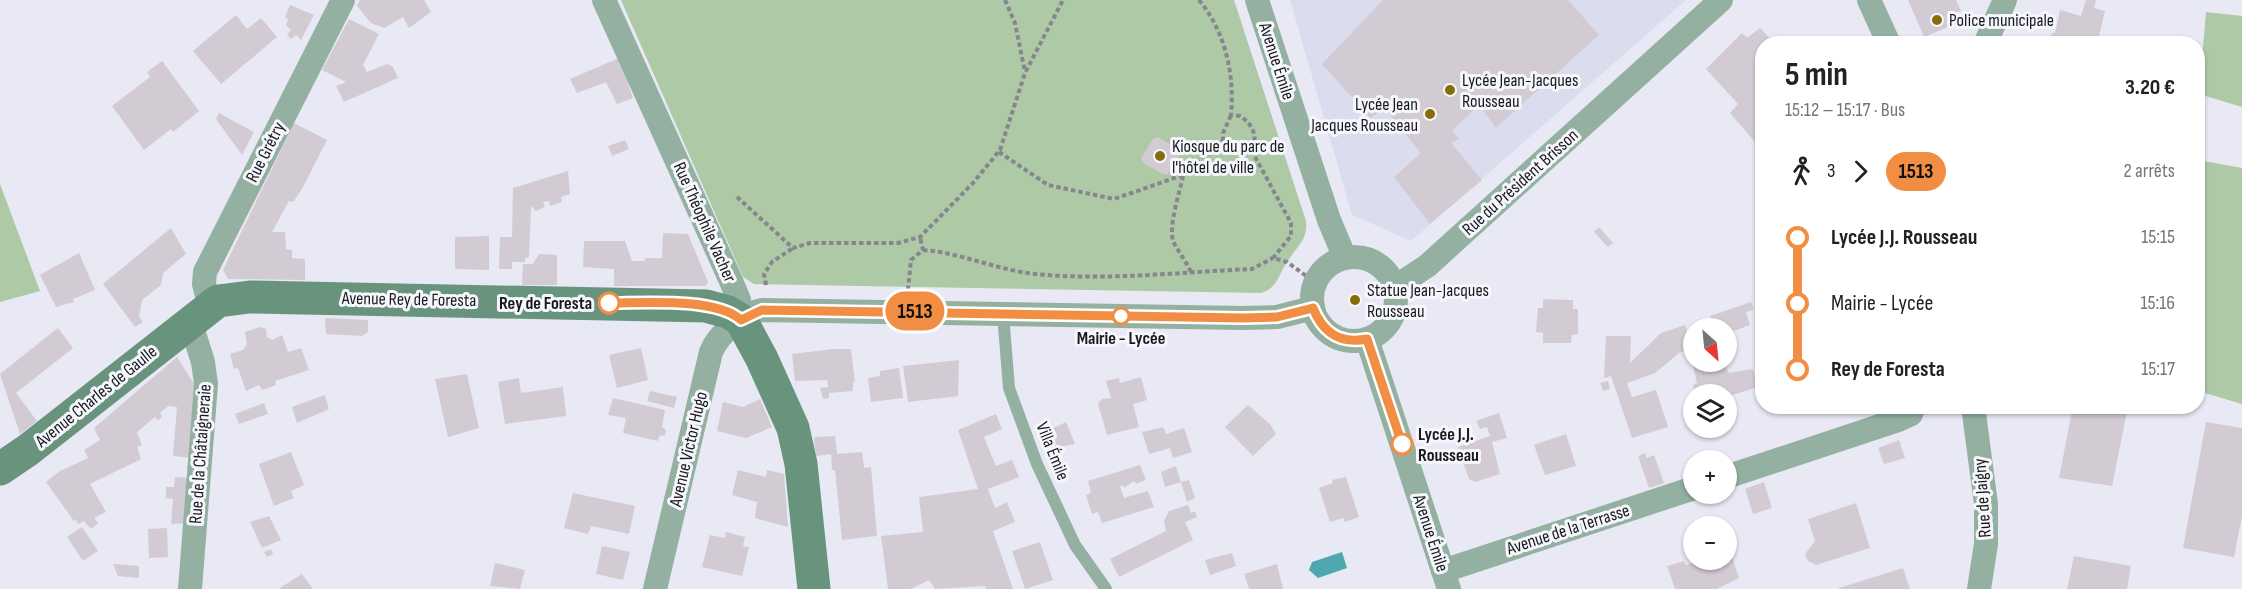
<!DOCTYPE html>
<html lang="fr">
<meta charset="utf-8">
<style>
:root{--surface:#fff;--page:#f2f2f2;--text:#222;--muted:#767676}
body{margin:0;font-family:"Sofia Sans Condensed",sans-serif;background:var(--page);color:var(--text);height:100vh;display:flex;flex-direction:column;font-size:22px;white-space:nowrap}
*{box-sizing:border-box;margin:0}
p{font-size:20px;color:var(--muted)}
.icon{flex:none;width:33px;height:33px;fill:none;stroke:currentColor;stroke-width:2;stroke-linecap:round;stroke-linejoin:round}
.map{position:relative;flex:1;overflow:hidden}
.panel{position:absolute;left:1755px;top:36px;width:450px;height:378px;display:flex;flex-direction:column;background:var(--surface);border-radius:24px;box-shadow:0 2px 4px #0004}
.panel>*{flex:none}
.badge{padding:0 12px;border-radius:20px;font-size:21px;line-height:39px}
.needle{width:39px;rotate:153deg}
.fabs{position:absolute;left:1683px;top:318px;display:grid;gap:12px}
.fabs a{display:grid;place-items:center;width:54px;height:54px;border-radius:50%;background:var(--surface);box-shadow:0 2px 4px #0004;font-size:30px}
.map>.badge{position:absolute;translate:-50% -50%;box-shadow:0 0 0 3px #fff}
.legs{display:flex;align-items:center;gap:9px;height:66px;padding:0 30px;font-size:20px}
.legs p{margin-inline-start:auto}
.head{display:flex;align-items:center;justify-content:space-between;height:102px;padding:0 30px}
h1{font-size:33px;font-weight:700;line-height:45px}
ul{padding:0 30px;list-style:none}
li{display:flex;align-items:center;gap:21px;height:66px;font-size:22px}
li i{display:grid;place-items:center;width:9px;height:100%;margin:0 8px;background:currentColor}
li i::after{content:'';width:15px;height:15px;margin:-8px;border:4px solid;border-radius:50%;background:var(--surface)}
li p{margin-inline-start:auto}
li:first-child i{background:linear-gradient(#0000 50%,currentColor 0)}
li:last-child i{background:linear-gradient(currentColor 50%,#0000 0)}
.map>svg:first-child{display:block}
.built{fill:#dbddef}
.green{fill:#aec9a6}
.water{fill:#4fa8af}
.building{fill:#d3cbd3}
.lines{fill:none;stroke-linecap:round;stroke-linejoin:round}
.path{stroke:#86868e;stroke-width:4;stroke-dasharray:4.5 3;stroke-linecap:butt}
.service{stroke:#93b0a1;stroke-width:12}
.minor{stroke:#93b0a1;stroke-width:24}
.secondary{stroke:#68947e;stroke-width:33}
.line-1-casing{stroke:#fff;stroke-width:14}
.line-1{stroke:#f28e43;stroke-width:9}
.poi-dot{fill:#876c0a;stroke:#f6f7fd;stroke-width:2}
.stop-1-dot{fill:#fff;stroke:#f28e43;stroke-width:3}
.labels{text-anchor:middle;stroke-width:6;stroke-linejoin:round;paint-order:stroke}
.poi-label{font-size:18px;fill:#19191d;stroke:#f6f7fd;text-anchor:start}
.street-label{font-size:18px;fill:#19191d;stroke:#f6f7fd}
.stop-label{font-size:18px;font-weight:bold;fill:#19191d;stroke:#f6f7fd;text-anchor:end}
</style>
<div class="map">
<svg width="2242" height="589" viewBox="0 0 2242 589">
<rect width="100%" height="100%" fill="#e8e9f4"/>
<!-- built -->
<path class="built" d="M1290,0H1686L1411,241L1352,215Z"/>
<!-- green -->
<g class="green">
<path d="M621,0H1234L1306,221C1308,241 1296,247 1287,262C1278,275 1278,288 1261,293L754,284L743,277Z"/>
<path d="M2206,12L2242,16V107L2199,94Z"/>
<path d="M2198,160L2242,168V404L2198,391Z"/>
<path d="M0,184L40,291L0,302Z"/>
</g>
<!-- water -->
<path class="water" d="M1342,552L1347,568L1318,578L1309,570L1312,562Z"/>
<!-- building -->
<g class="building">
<path d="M360,0H424L431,12L409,28L403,17L384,28L371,23L357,6Z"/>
<path d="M1383,0H1568L1599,35L1496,128L1479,105L1452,131L1459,139L1451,143L1482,180L1430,224L1394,177L1421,153L1385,109L1370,118L1322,64Z"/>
<path d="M1908,0H1956L1961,11L1956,13L1960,22L1924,37Z"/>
<path d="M2086,0H2096L2094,8L2105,11L2097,44H2049L2052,33H2055L2060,10L2081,16Z"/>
<path d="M290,5L314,15L301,40L296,35L291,39L287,35L291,30L286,25L288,19L285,17Z"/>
<path d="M236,15L247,29L261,18L277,37L221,84L193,51Z"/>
<path d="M349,19L379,34L363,65L367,72L387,64L393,67L398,78L344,102L336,86L346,82L322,70Z"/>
<path d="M1760,28L1775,44H1762V150L1730,113L1738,104L1706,69L1742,33L1747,38Z"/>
<path d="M619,58L633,98L617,104L606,82L577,93L570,79Z"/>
<path d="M162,61L199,111L173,132L171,129L144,150L112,106L150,77L147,72Z"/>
<path d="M219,113L254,132L242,155L216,119Z"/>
<path d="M294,123L327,140L302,189L293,202L289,201L272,232H285L286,249L292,250V258L305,259V280L228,279L223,270Z"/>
<path d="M1158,137L1178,149L1180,154L1168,174H1163L1143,163L1141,158L1153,139Z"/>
<path d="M625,140L629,149L612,156L608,146Z"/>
<path d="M568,171L570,194L561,197L562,202L550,206L549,201L543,202L545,207L536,211L531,206L529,257L525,258V262H512V269H499L500,237H512L513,188Z"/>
<path d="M1599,227L1613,243L1608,247L1594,232Z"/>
<path d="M171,228L186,254L163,273L161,285L142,300L139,316L143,322L135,327L103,284Z"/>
<path d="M663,233L688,234L708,282L706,286H614V269L583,267L584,241H625L632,261H644L646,258H662Z"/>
<path d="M489,236V270L455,269V237Z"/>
<path d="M79,253L95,290L73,299L74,302L56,307L40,275Z"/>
<path d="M539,254L557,255V285H522L523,264H533Z"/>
<path d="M1543,299L1573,300V309H1578V334L1572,335L1571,343H1543V333L1536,332L1538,308H1543Z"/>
<path d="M1751,302L1754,310L1746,312L1750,325L1726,334L1722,321L1714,324L1710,316Z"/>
<path d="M325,318L368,320V332L362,336L326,334Z"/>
<path d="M1685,325L1692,348L1679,353L1655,373L1627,383L1632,397L1656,390L1668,427L1632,438L1611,376L1604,378L1606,336H1631L1630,363L1661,333Z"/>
<path d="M260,327L266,329L267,337L272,340L282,335L288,352L301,348L309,370L275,381L276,385L262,390L259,385L246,391L238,368L234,369L230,354L243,350L247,344L245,332Z"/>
<path d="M58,328L73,348L16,393L37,421L20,434L0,374Z"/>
<path d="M641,348L648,380L617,388L609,355Z"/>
<path d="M833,349H851L855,383L853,382V391L829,393V398L823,399L820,388L828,387L827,380L795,381L792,354Z"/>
<path d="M177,357L198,390L192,458L173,456L177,407L168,406L160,413L162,417L158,420L155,417L137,432L142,445L137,447L141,459L90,484L106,512L94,518L98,523L91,529L84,521L78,524L76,520L74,521L46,482L60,471L88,458L84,450L100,440L94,428Z"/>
<path d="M959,360L958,396L908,402L903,366Z"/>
<path d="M1692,362H1725L1728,373L1753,369L1758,387L1726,397L1721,393L1701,394L1699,388L1694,389L1693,385L1697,383Z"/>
<path d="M899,368L903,398L871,402L868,378L880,376V371Z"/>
<path d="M467,374L479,428L448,437L435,379Z"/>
<path d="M1141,377L1147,400L1133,404L1139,427L1107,435L1098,404L1102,399L1111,398L1106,381L1119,378L1120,383Z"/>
<path d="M519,378L521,393L563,387L566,416L505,424L498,382Z"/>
<path d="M1608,381L1610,389L1603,391L1600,383Z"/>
<path d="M650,391L677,397L674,408L647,401Z"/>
<path d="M325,395L329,409L297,423L292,407Z"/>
<path d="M613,398L665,410L662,427L666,430L665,435L659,436L658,441L623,433L626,418L608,415Z"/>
<path d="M760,399L772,427L746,438L717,431L723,402L743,407Z"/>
<path d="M264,403L268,414L239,424L235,414Z"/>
<path d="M1248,405L1270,424L1276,434L1253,456L1225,427Z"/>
<path d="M2073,406H2128L2112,486L2059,478Z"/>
<path d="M1499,413L1507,438L1492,442L1500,474L1475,482L1469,479L1458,447L1490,436L1487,427L1480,429L1476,421Z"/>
<path d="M996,414L1002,429L984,437L996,466L1012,460L1019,477L988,489L995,508L1007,502L1015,522L993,531L1013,589H986L985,586L935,589L929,580L911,589H888L881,536L923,532L919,497L978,489L958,430Z"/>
<path d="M1066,422L1075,444L1051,449L1043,433Z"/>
<path d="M2206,422L2242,428V516L2234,557L2183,548Z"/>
<path d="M1163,427L1166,434L1184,428L1192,452L1173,458L1170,448L1149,454L1142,432Z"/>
<path d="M1566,434L1576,466L1545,475L1534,445Z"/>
<path d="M835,436L837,454L862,452L864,468L871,467L877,536L842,540L835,470H832L831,454L816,456L814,440L815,437Z"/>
<path d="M1899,440L1905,458L1884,464L1878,448Z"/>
<path d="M291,452L304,485L291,491L294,498L274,506L259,464Z"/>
<path d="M1645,453L1647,458L1654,455L1664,483L1649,488L1638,456Z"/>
<path d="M1140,465L1146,480L1136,484L1134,481L1124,488L1123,485L1120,486L1124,498L1148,491L1154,507L1102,523L1098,512L1092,514L1086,495L1091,493L1088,481Z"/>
<path d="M1176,466L1181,482L1189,480L1195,498L1187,502L1181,482L1165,487L1161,472Z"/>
<path d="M738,470L766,477L767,470L784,474L788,527L755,518L757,502L732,495Z"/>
<path d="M175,477L191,478L187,523L171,524L173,499L166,498V487H174Z"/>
<path d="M1346,477L1359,517L1345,522L1343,518L1330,522L1319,488L1333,483L1332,480Z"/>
<path d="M1764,482L1772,508L1753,514L1745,489Z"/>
<path d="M573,493L635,506L629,534L591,526L588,534L564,528Z"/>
<path d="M1856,503L1870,548L1816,565L1808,561L1805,554L1815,541L1808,519Z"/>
<path d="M1188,505L1191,513L1195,511L1197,517L1185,522L1193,540L1119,577L1110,559L1166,531L1164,521L1169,511Z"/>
<path d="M269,516L281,540L262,548L250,522Z"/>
<path d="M82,527L98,551L83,561L67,537Z"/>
<path d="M167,528L168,557L149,558L148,529Z"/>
<path d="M726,532L745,537L743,546L749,547L742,576L702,567L710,535L725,538Z"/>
<path d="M1040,542L1053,580L1025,589L1012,551Z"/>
<path d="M1727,542L1739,578L1717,589H1675L1667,566L1684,561L1686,565L1702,560H1726Z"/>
<path d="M602,546L630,552L623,580L596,574Z"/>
<path d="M271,549L273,554L267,557L264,552Z"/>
<path d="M1232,553L1236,566L1210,575L1205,560Z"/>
<path d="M2074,556L2131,566L2127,589H2067Z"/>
<path d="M495,563L525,570L520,589L490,586Z"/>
<path d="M113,564L139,566V578L118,576Z"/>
<path d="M1277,564L1283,589H1249L1244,574Z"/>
<path d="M1903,568L1910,589H1839V588Z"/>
<path d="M302,574L313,589H279L283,586Z"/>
</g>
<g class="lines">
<!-- path -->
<g class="path">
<path d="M1005,0L1015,23L1025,72"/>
<path d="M1199,0C1225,31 1235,75 1231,115L1240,116C1254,125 1257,136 1253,153"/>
<path d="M1223,141V133L1231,115"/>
<path d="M999,152L1048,185L1114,199L1183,175L1200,158L1213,152L1223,141L1230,151L1253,153L1291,223V236L1273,258L1287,262L1316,283"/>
<path d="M1183,176C1180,191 1167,230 1174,243C1179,253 1186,261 1191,272"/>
<path d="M737,197L793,248L810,243H898L920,237L973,183L1000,150L1025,73L1063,0"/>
<path d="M923,250C962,253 997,270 1035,274C1107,281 1180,272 1252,269L1273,258"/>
<path d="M766,285L764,274L772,262L793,248"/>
<path d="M908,290L911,260L923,250L920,237"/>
</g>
<!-- service -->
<path class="service" d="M1003,314L1009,388L1037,464L1075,545L1106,589"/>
<!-- minor -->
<g class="minor">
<path d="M604,0L731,281L739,300L741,320"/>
<path d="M1257,0L1329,220L1345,258"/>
<path d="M1869,0L1889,44"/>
<path d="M1985,44L2005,0"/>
<circle cx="1354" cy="299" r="42"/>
<path d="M1395,287L1427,266L1721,0"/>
<path d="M210,307L204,284L205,272L343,0"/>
<path d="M190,321L203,362L206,384L190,589"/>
<path d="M1367,339L1449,589"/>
<path d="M1973,406L1986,504V544L1979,589"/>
<path d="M1726,477L1898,420L1911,414L1914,406"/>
<path d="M1443,571L1694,488"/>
<path d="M655,589L711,352C719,333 742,314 762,310L1243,318L1277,317L1313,308"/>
</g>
<!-- secondary -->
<path class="secondary" d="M0,469L28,450L218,301L250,297L706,306L728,312L741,320L762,359L793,428L801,464L814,589"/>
</g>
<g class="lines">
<!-- line-1 casing -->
<g class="line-1-casing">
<path id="line-1" d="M609,303C642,303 716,297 741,320L762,310L1243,318L1277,317L1313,308C1323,333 1340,344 1367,339L1402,444"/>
</g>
<!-- line-1 -->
<use href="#line-1" class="line-1"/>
</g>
<!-- markers -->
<g class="poi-dot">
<circle cx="1937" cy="20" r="6"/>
<circle cx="1450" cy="90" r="6"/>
<circle cx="1430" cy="114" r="6"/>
<circle cx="1160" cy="156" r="6"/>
<circle cx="1355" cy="300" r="6"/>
</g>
<g class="stop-1-dot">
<circle cx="609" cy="303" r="10"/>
<circle cx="1121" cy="316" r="8"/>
<circle cx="1402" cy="444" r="10"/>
</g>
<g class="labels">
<!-- poi labels -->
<g class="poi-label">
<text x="1949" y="26">Police municipale</text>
<text x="1462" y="86">Lycée Jean-Jacques<tspan x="1462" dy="21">Rousseau</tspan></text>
<text x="1418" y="110" text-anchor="end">Lycée Jean<tspan x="1418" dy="21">Jacques Rousseau</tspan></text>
<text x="1172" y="152">Kiosque du parc de<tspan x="1172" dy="21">l'hôtel de ville</tspan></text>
<text x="1367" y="296">Statue Jean-Jacques<tspan x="1367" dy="21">Rousseau</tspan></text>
</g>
<!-- street labels -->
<g class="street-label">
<text transform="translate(1277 61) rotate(72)" y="6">Avenue Émile</text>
<text transform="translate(265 152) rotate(-63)" y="6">Rue Grétry</text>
<text transform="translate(1520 182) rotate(-42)" y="6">Rue du Président Brisson</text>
<text transform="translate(705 222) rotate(66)" y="6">Rue Théophile Vacher</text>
<text transform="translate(409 299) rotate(1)" y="6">Avenue Rey de Foresta</text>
<text transform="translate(96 396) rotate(-39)" y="6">Avenue Charles de Gaulle</text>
<text transform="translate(688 449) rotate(-77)" y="6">Avenue Victor Hugo</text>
<text transform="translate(1053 451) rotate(68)" y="6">Villa Émile</text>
<text transform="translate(200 454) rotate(-86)" y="6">Rue de la Châtaigneraie</text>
<text transform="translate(1982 498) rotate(-94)" y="6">Rue de Jaigny</text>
<text transform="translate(1568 529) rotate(-18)" y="6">Avenue de la Terrasse</text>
<text transform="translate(1431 533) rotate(72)" y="6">Avenue Émile</text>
</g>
<!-- stop labels -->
<g class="stop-label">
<text x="592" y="309">Rey de Foresta</text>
<text x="1121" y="344" text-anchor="middle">Mairie - Lycée</text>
<text x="1418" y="440" text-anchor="start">Lycée J.J.<tspan x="1418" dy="21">Rousseau</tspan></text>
</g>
</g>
</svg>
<div class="fabs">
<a><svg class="needle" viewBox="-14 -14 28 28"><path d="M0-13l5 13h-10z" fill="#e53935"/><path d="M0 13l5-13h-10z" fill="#767676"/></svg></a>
<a><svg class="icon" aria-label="layers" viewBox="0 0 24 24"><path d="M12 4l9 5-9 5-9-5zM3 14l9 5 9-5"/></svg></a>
<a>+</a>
<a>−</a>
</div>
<b class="badge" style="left:915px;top:311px;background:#f28e43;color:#111">1513</b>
<section class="panel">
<div class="head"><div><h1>5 min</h1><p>15:12 – 15:17 · Bus</p></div><b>3.20 €</b></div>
<div class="legs"><svg class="icon" aria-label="walk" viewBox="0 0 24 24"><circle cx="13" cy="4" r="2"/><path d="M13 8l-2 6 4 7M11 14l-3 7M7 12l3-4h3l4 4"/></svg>3<svg class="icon" aria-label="forward" viewBox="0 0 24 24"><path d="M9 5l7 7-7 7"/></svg><b class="badge" style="background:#f28e43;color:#111">1513</b><p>2 arrêts</p></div>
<ul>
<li><i style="color:#f28e43"></i><b>Lycée J.J. Rousseau</b><p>15:15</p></li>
<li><i style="color:#f28e43"></i><span>Mairie - Lycée</span><p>15:16</p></li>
<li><i style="color:#f28e43"></i><b>Rey de Foresta</b><p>15:17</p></li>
</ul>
</section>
</div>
